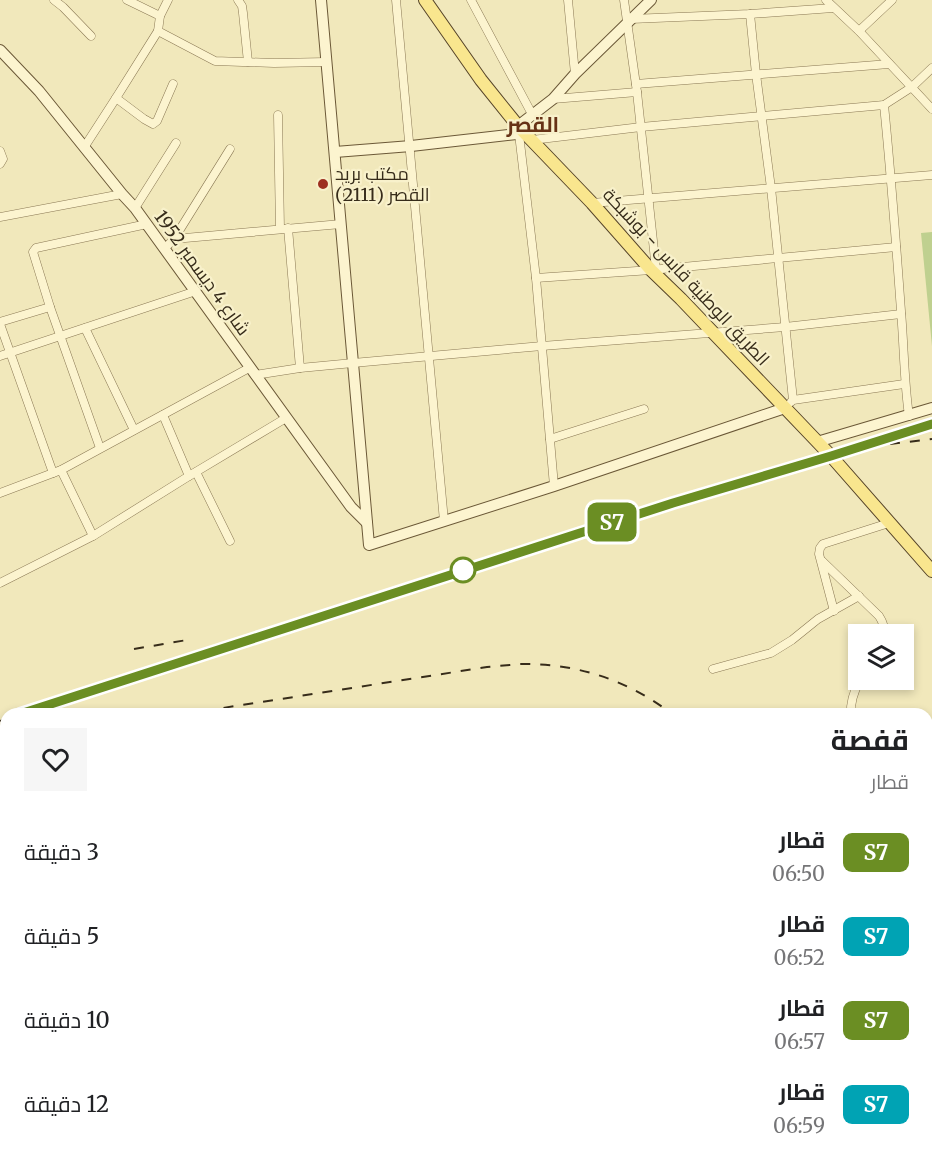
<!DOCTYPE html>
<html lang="ar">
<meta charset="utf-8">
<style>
:root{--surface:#fff;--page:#f6f6f6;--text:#202124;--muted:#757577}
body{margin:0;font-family:Merriweather,Cairo,serif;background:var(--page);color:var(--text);direction:rtl;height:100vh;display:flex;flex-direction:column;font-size:22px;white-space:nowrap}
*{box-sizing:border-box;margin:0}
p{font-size:20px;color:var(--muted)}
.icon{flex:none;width:33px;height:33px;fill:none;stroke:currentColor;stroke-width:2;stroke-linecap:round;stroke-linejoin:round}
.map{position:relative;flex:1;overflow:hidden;direction:ltr}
.details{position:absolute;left:0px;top:708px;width:933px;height:452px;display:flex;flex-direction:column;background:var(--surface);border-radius:18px 18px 0 0;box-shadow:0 3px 9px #0003;direction:rtl}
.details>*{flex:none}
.badge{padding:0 12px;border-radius:9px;font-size:21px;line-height:39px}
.buttons{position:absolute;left:848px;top:624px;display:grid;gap:12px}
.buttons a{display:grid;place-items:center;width:66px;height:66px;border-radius:0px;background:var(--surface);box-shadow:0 3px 9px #0003;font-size:30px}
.map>.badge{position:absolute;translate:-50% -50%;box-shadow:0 0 0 3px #fff}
.round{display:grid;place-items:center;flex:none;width:63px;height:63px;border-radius:0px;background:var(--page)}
.overview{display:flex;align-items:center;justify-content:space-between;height:102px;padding:0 24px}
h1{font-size:28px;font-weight:700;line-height:45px}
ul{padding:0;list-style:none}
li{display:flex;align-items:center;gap:18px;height:84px;padding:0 24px}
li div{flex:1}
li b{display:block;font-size:22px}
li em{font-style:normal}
li .badge{min-width:66px;font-weight:700;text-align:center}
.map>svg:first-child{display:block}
.farmland{fill:#e7e6a8}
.green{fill:#bfd08f}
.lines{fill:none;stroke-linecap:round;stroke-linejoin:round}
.street-casing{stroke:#8a7854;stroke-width:9}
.secondary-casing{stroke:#6b5837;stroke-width:12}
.primary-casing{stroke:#564429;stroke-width:14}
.street{stroke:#fcf4cf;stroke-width:8}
.secondary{stroke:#fcf4cf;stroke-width:10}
.primary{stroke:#f9e68e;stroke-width:12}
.rail{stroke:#372c1a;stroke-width:2;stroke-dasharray:10 10;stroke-linecap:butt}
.line-casing{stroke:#fff;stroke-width:14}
.line{stroke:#6b8e23;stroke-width:9}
.poi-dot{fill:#9d2f1f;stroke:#f8f1cb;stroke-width:2}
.stop-dot{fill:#fff;stroke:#6b8e23;stroke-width:3}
.labels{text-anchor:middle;stroke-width:4.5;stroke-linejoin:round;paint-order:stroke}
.poi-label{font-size:18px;fill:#372c1a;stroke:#f8f1cb;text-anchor:start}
.street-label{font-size:18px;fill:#372c1a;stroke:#f8f1cb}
.quarter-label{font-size:21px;font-weight:bold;fill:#673216;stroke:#f8f1cb}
</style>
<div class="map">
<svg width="932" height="1159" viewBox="0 0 932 1159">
<rect width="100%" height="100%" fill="#f1e8bb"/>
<!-- farmland -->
<path class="farmland" d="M927,1028L932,1034V1159H776L774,1154H927Z"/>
<!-- green -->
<path class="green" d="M932,232V346L921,233Z"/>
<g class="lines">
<!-- street casing -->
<g class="street-casing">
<g id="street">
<path d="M54,0L63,7L91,36"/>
<path d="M127,0L160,16"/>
<path d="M168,0L160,16L158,31L215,61L274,63L326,62"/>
<path d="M238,0L242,6L243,13L248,62"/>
<path d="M396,0L444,521"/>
<path d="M471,0L533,116"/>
<path d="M568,0L575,74"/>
<path d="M624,0L637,92L656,269"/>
<path d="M826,0L859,31L932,109"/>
<path d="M750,14L756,74L771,188L793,400"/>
<path d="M631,19L750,14L833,8"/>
<path d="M859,31L892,0"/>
<path d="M636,84L889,64"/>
<path d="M116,98L144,119L153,124L157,121L173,84"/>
<path d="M553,99L637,92"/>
<path d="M884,105C891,174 896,242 901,311C904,346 904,381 909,416"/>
<path d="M278,115L280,229"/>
<path d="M519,134L536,278L554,486"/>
<path d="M532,140L641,127L884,105L912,87L932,68"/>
<path d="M85,146L116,98L158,31"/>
<path d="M0,151L3,159L0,164"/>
<path d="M592,203L932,175"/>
<path d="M135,208L176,143"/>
<path d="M0,217L122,194"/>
<path d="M288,228L300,368"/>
<path d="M174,239L341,224"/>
<path d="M165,248L174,239L230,149"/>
<path d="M536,278L651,270L896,247"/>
<path d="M0,322L50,307"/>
<path d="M0,324L53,473"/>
<path d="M85,328L134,430"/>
<path d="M0,356L196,291"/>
<path d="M255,375L300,368L353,363L542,346L785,327L901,314"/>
<path d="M791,402L793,400L904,384"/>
<path d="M163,415L189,476"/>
<path d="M550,439L644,409"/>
<path d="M100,448L50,307L33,252L36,248L147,224"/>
<path d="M61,470L93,536"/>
<path d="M196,472L230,541"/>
<path d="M0,493L61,470L249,368"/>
<path d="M822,561L879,616C883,622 885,627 884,634"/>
<path d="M0,583L93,536L189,476L286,418"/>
<path d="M834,611L819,554L820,548L823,544L889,523"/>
<path d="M713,669L771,653L792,640L818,619L859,596"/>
<path d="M247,714H260"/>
<path d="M851,714C850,701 854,691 860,680"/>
<path d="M927,729L932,727"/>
<path d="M0,981L6,961"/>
<path d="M0,1147L6,1153"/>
<path d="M267,1154L280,1159"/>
<path d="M327,1154L331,1159"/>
<path d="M120,1159L122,1154"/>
<path d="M286,1159L288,1154"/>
<path d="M383,1159L386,1154"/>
<path d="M503,1159L506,1154"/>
<path d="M578,1159L581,1154"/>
</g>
</g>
<!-- secondary casing -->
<g class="secondary-casing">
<g id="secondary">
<path d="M321,0L369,545L554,486L785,408"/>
<path d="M0,50L39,91L122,194L135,208L351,507L367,523"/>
<path d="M518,126L553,99L575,74L651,0"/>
<path d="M335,152L411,146L526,133"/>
<path d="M817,442L932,408"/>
</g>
</g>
<!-- primary casing -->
<g class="primary-casing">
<path id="primary" d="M425,0L481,80L518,126L592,203L651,270L681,299L831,456L932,571"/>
</g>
<!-- street -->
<use href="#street" class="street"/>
<!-- secondary -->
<use href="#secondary" class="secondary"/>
<!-- primary -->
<use href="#primary" class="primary"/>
<!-- rail -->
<g class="rail">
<path d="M890,444L932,439"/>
<path d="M134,649L187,640"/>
<path d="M20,714L652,510L716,489L831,456L932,424"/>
<path d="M184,714L487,667C498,666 509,665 520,664C576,663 628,680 672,714"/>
<path d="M0,721L6,719"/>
<path d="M0,745L6,744"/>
<path d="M927,989L932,995"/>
</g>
</g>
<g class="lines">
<!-- line casing -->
<g class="line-casing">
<path id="line" d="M20,714L673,503L831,456L932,424"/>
</g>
<!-- line -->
<use href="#line" class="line"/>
</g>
<!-- markers -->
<circle class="poi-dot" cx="323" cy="184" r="6"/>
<circle class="stop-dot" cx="463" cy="570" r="12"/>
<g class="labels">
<!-- poi labels -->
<g class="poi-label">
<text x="335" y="180">مكتب بريد<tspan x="335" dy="21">القصر (2111)</tspan></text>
</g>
<!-- street labels -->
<g class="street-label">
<text transform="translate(202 273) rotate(54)" y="6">شارع 4 ديسمبر 1952</text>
<text transform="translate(686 277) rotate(47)" y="6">الطريق الوطنية قابس - بوشبكة</text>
</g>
<!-- quarter labels -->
<g class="quarter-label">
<text x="533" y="132">القصر</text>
</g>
</g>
</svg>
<div class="buttons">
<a><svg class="icon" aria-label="layers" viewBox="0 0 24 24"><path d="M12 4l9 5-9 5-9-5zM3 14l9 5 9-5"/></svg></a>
</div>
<b class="badge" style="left:612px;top:522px;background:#6b8e23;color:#fff">S7</b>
<section class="details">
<div class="overview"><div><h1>قفصة</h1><p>قطار</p></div><a class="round"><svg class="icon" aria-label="heart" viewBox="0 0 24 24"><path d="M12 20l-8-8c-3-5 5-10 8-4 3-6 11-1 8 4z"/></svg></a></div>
<ul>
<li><span class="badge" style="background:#6b8e23;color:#fff">S7</span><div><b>قطار</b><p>06:50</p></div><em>3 دقيقة</em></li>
<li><span class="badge" style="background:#00a3b4;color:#fff">S7</span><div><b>قطار</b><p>06:52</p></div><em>5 دقيقة</em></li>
<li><span class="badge" style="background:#6b8e23;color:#fff">S7</span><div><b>قطار</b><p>06:57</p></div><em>10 دقيقة</em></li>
<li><span class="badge" style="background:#00a3b4;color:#fff">S7</span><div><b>قطار</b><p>06:59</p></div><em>12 دقيقة</em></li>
</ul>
</section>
</div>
